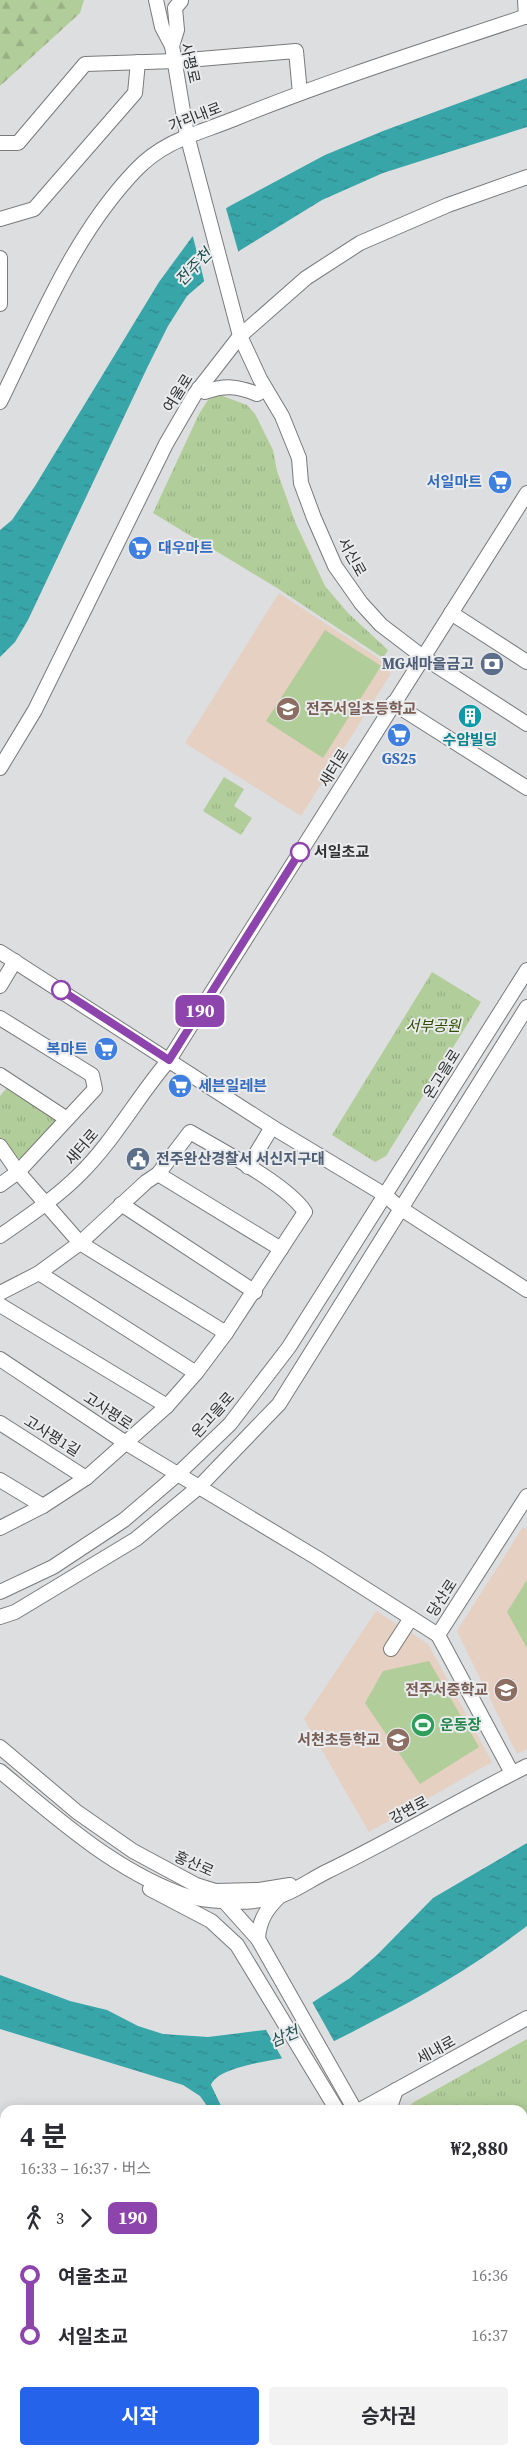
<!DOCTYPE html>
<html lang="ko">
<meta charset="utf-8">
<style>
:root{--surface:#fff;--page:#f2f2f3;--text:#2b2b33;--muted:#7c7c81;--accent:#2563eb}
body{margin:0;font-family:"Source Serif 4","Noto Sans KR",serif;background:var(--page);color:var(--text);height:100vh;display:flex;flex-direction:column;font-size:19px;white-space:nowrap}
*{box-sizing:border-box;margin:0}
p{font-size:16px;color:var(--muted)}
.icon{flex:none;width:28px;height:28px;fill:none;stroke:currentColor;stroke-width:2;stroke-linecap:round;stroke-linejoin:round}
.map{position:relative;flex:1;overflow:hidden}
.details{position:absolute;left:0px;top:2105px;width:528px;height:350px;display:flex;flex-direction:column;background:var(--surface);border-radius:15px 15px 0 0;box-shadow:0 2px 12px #0003}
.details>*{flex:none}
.badge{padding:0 10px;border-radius:8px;font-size:18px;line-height:32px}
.map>.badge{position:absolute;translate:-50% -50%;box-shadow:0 0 0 2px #fff}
.legs{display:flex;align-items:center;gap:8px;height:55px;padding:0 20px;font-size:16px}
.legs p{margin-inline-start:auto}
.head{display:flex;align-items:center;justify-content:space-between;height:85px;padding:0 20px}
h1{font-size:28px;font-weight:700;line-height:38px}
.action{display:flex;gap:10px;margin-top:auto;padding:10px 20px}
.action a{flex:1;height:58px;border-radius:5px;background:var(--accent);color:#fff;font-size:20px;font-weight:700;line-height:58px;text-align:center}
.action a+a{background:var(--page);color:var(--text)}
ul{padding:0 20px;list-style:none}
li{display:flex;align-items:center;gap:18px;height:60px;font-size:19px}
li i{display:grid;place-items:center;width:8px;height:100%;margin:0 6px;background:currentColor}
li i::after{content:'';width:12px;height:12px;margin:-6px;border:4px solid;border-radius:50%;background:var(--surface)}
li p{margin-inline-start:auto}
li:first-child i{background:linear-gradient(#0000 50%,currentColor 0)}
li:last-child i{background:linear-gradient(currentColor 50%,#0000 0)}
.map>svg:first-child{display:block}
.education{fill:#e5d0c2}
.grass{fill:#b1cd99}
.forest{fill:url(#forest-firs)}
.park{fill:url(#park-tufts)}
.water{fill:url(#water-ripples)}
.pier{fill:#dddee0}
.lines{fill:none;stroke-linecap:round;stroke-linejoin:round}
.minor-casing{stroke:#797a7b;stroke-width:16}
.minor{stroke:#fff;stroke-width:14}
.line-1-casing{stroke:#fff;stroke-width:11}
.line-1{stroke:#8e44ad;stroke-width:8}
.stop-1-dot{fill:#fff;stroke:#8e44ad;stroke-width:2.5}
.labels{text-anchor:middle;stroke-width:4;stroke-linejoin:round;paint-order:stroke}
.street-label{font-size:15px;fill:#323232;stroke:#eaebed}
.shop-label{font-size:15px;font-weight:bold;fill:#366cbe;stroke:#eaebed;text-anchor:end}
.service-label{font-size:15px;font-weight:bold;fill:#4e5e75;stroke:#eaebed;text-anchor:end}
.education-label{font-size:15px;font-weight:bold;fill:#785e54;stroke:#eaebed;text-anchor:end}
.culture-label{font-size:15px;font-weight:bold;fill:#0d838f;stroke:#eaebed}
.stop-label{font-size:15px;font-weight:bold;fill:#323232;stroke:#eaebed;text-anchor:start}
.park-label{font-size:15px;font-style:italic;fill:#304e06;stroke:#eaebed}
.leisure-label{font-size:15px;font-weight:bold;fill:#27864d;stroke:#eaebed;text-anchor:start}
.water-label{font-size:16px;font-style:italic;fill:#214f51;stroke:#eaebed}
</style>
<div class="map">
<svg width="527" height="2455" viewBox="0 0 527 2455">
<defs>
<pattern id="forest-firs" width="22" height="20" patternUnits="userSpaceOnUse" patternTransform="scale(1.25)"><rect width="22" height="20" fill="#b1cd99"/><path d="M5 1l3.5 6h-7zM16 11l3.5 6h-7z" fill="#99b084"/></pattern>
<pattern id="park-tufts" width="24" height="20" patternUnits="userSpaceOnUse" patternTransform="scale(1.25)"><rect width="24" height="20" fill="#b1cd99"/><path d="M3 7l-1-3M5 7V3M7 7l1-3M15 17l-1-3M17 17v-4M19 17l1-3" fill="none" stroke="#99b084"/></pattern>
<pattern id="water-ripples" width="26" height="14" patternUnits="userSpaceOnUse" patternTransform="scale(1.25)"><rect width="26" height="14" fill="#38a5a9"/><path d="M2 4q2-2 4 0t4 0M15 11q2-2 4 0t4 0" fill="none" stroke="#30878a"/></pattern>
</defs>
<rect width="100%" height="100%" fill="#dddee0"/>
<!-- education -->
<g class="education">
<path d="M279,593L389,665L390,675L301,816L185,743Z"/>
<path d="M523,1527L527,1530V1749L517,1754L457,1631Z"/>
<path d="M376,1611L428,1644L492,1762L369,1832L304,1719Z"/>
</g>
<!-- grass -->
<g class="grass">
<path d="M325,630L381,666L323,758L266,721Z"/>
<path d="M527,1580V1648L507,1612Z"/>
<path d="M429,1661L479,1747L420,1784L365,1703L383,1671Z"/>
</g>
<!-- forest -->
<g class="forest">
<path d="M0,0H84L80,13L0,86Z"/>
<path d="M22,2450H496L491,2455H20Z"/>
</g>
<!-- park -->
<g class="park">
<path d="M220,395L247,405L255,414L273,450L277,471L296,524L325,586L348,613L388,650L383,658L277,588L153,513L199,414L208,400Z"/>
<path d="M224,777L244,789L234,806L252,818L241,835L203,811Z"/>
<path d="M432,972L481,1002L386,1156L375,1162L332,1135Z"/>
<path d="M10,1084L60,1122L25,1159L12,1157L0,1141V1096Z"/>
<path d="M527,2039V2194L523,2192L522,2110H405L414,2102Z"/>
<path d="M523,2259L527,2262V2455H522L519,2450H522Z"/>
</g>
<!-- water -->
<g class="water">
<path d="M527,78V127L383,173L322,200L239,251L187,296L168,326L148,366L28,620L15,642L0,657V530L12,520L35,486L159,282L192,237L228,207L325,155L383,131Z"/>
<path d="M527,1843V1926C480,1962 428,1993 375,2020C350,2033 326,2047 299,2055C280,2060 218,2065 211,2085L223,2110H210L200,2096L183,2085L0,2029V1975L70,2001L107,2010L138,2026L163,2034L208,2037L265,2030L281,2023L350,1978L377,1955L433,1898Z"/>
</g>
<!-- pier -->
<g class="pier">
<path d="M225,205L239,254L205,284L192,233Z"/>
<path d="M311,2000L335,2043L299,2057L283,2060L265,2028Z"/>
</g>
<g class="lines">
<!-- minor casing -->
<g class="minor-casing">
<g id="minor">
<path d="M156,0L162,27L172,46L187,135L240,336L260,379L282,416L299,458L301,483L314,518L335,566L361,603L381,625L423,657L527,724"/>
<path d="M525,0L526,17"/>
<path d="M172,46L177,30L175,8L181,1"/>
<path d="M0,143H18L85,64L176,61L296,51L300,93"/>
<path d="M0,219L34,209L135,93L138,62"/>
<path d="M0,258V304"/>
<path d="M199,388L205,392C225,385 237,386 257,394L265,389"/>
<path d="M0,402C39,323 73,236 135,171C164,140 197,134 234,119C330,80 429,49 527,16"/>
<path d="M451,613L527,662"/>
<path d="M393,703L527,788"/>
<path d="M0,768L35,710L166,444L195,394L240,336L306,278L360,243L448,205L527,177"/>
<path d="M0,952L272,1127L385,1195L400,1208L527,1290"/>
<path d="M0,986L15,961"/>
<path d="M0,1018L92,1075L95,1089L18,1172L0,1185"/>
<path d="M0,1075L67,1119"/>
<path d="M0,1146L18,1172L80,1243L226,1333"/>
<path d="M248,1167L272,1127"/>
<path d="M158,1174L281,1249"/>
<path d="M121,1204L255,1292"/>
<path d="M0,1236C27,1217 56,1198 79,1175C114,1141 137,1097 169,1060L527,493"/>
<path d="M39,1273L196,1373"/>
<path d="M0,1293L39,1273L80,1243L146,1182L158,1174L190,1132C219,1149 288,1185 305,1212L226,1333L196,1373L167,1406L86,1478L43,1506L0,1528"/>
<path d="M0,1305L167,1406"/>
<path d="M0,1359L126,1443L317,1558L438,1635"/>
<path d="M0,1423L86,1478"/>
<path d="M0,1480L43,1506"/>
<path d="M0,1592L53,1567L124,1520L179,1473L230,1424L289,1347L527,970"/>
<path d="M0,1617L15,1612L136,1539L200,1486L279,1404L527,1007"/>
<path d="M391,1649L411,1618"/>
<path d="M0,1747L77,1812L133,1851L196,1885L215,1891L258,1939L355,2110"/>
<path d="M0,1771C55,1817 113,1869 181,1894C203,1902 245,1904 268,1899C288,1896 308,1881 326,1872C394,1839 459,1800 527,1766"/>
<path d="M512,1773L438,1635L527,1496"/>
<path d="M150,1889L211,1921L237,1945L337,2110"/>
<path d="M215,1891L259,1890L290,1885"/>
<path d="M258,1939C259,1920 267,1908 281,1895"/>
<path d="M360,2110L527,2018"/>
<path d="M389,2110L396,2090"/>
<path d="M0,2211L5,2221"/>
<path d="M522,2218L527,2221"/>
<path d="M522,2239L527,2241"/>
<path d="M0,2284L5,2282"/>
<path d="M0,2334L5,2331"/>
<path d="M0,2385L5,2382"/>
<path d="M0,2445L5,2436"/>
</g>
</g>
<!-- minor -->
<use href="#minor" class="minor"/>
</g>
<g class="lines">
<!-- line-1 casing -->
<g class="line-1-casing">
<path id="line-1" d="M61,990L169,1060L300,852"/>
</g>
<!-- line-1 -->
<use href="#line-1" class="line-1"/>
</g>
<!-- icons -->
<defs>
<g id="supermarket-disc" transform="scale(1.25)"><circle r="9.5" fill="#3f7fe0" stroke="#eaebed"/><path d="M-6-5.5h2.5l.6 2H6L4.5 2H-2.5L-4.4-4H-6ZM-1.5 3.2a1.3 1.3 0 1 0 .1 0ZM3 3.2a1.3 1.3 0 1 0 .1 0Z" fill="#fff"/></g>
<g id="bank-disc" transform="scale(1.25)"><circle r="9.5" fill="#5c6f8a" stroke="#eaebed"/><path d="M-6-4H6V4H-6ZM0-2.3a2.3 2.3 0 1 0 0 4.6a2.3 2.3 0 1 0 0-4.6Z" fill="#fff"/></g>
<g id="school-disc" transform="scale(1.25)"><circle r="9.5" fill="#8d6e63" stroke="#eaebed"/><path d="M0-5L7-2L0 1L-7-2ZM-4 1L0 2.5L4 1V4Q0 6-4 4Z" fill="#fff"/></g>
<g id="building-disc" transform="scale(1.25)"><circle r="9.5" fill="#0f9aa8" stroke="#eaebed"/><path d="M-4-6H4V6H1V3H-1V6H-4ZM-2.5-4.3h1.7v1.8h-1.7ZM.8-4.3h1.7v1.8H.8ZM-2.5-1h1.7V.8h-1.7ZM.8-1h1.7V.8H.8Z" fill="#fff"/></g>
<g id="civic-disc" transform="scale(1.25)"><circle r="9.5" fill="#5c6f8a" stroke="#eaebed"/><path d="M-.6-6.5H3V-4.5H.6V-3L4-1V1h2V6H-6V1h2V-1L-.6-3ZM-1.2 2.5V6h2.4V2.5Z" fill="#fff"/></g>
<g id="stadium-disc" transform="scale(1.25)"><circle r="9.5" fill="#2e9e5b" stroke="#eaebed"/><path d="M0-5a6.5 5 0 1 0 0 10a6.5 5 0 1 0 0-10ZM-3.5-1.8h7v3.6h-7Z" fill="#fff"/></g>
</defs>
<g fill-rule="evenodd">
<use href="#supermarket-disc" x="500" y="482"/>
<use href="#supermarket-disc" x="140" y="548"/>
<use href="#bank-disc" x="492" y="664"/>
<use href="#school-disc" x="288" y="709"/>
<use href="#building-disc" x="470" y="716"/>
<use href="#supermarket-disc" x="399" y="735"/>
<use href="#supermarket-disc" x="106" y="1049"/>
<use href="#supermarket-disc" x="180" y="1086"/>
<use href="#civic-disc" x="138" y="1159"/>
<use href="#school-disc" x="506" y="1690"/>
<use href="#stadium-disc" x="423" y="1725"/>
<use href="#school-disc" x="398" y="1740"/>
</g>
<!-- markers -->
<g class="stop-1-dot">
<circle cx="300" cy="852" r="9"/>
<circle cx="61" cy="990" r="9"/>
</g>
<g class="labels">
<!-- street labels -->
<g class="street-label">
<text transform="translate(190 63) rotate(77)" y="5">사평로</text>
<text transform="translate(195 117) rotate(-21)" y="5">가리내로</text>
<text transform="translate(178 393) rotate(-58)" y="5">여울로</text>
<text transform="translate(352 557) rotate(61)" y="5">서신로</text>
<text transform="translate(334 768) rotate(-58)" y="5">새터로</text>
<text transform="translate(442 1074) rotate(-58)" y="5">온고을로</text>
<text transform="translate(82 1147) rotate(-49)" y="5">새터로</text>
<text transform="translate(108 1411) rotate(33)" y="5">고사평로</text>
<text transform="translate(213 1415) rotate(-48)" y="5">온고을로</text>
<text transform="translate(52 1436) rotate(32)" y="5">고사평1길</text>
<text transform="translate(442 1598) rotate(-57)" y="5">당산로</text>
<text transform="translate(409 1810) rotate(-28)" y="5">강변로</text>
<text transform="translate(194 1864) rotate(24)" y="5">홍산로</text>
<text transform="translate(436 2050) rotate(-29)" y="5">세내로</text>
</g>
<!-- shop labels -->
<g class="shop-label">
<text x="482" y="487">서일마트</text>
<text x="158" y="553" text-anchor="start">대우마트</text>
<text x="399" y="764" text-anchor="middle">GS25</text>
<text x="88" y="1054">복마트</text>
<text x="198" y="1091" text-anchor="start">세븐일레븐</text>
</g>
<!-- service labels -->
<g class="service-label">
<text x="474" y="669">MG새마을금고</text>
<text x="156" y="1164" text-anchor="start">전주완산경찰서 서신지구대</text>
</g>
<!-- education labels -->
<g class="education-label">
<text x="306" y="714" text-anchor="start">전주서일초등학교</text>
<text x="488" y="1695">전주서중학교</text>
<text x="380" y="1745">서천초등학교</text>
</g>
<!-- culture labels -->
<g class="culture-label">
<text x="470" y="745">수암빌딩</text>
</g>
<!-- stop labels -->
<g class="stop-label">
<text x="314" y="857">서일초교</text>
</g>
<!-- park labels -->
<g class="park-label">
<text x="433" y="1031">서부공원</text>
</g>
<!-- leisure labels -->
<g class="leisure-label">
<text x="440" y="1730">운동장</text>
</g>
<!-- water labels -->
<g class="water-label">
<text transform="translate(193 267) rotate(-46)" y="6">전주천</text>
<text transform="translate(284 2036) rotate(-23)" y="6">삼천</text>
</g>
</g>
</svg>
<b class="badge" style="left:200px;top:1011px;background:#8e44ad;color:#fff">190</b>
<section class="details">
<div class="head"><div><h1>4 분</h1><p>16:33 – 16:37 · 버스</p></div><b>₩2,880</b></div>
<div class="legs"><svg class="icon" aria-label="walk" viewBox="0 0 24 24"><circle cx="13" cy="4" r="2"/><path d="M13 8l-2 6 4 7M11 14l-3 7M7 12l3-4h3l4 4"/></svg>3<svg class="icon" aria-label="forward" viewBox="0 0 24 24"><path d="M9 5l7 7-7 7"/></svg><b class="badge" style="background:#8e44ad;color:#fff">190</b></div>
<ul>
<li><i style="color:#8e44ad"></i><b>여울초교</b><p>16:36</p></li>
<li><i style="color:#8e44ad"></i><b>서일초교</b><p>16:37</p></li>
</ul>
<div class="action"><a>시작</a><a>승차권</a></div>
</section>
</div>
